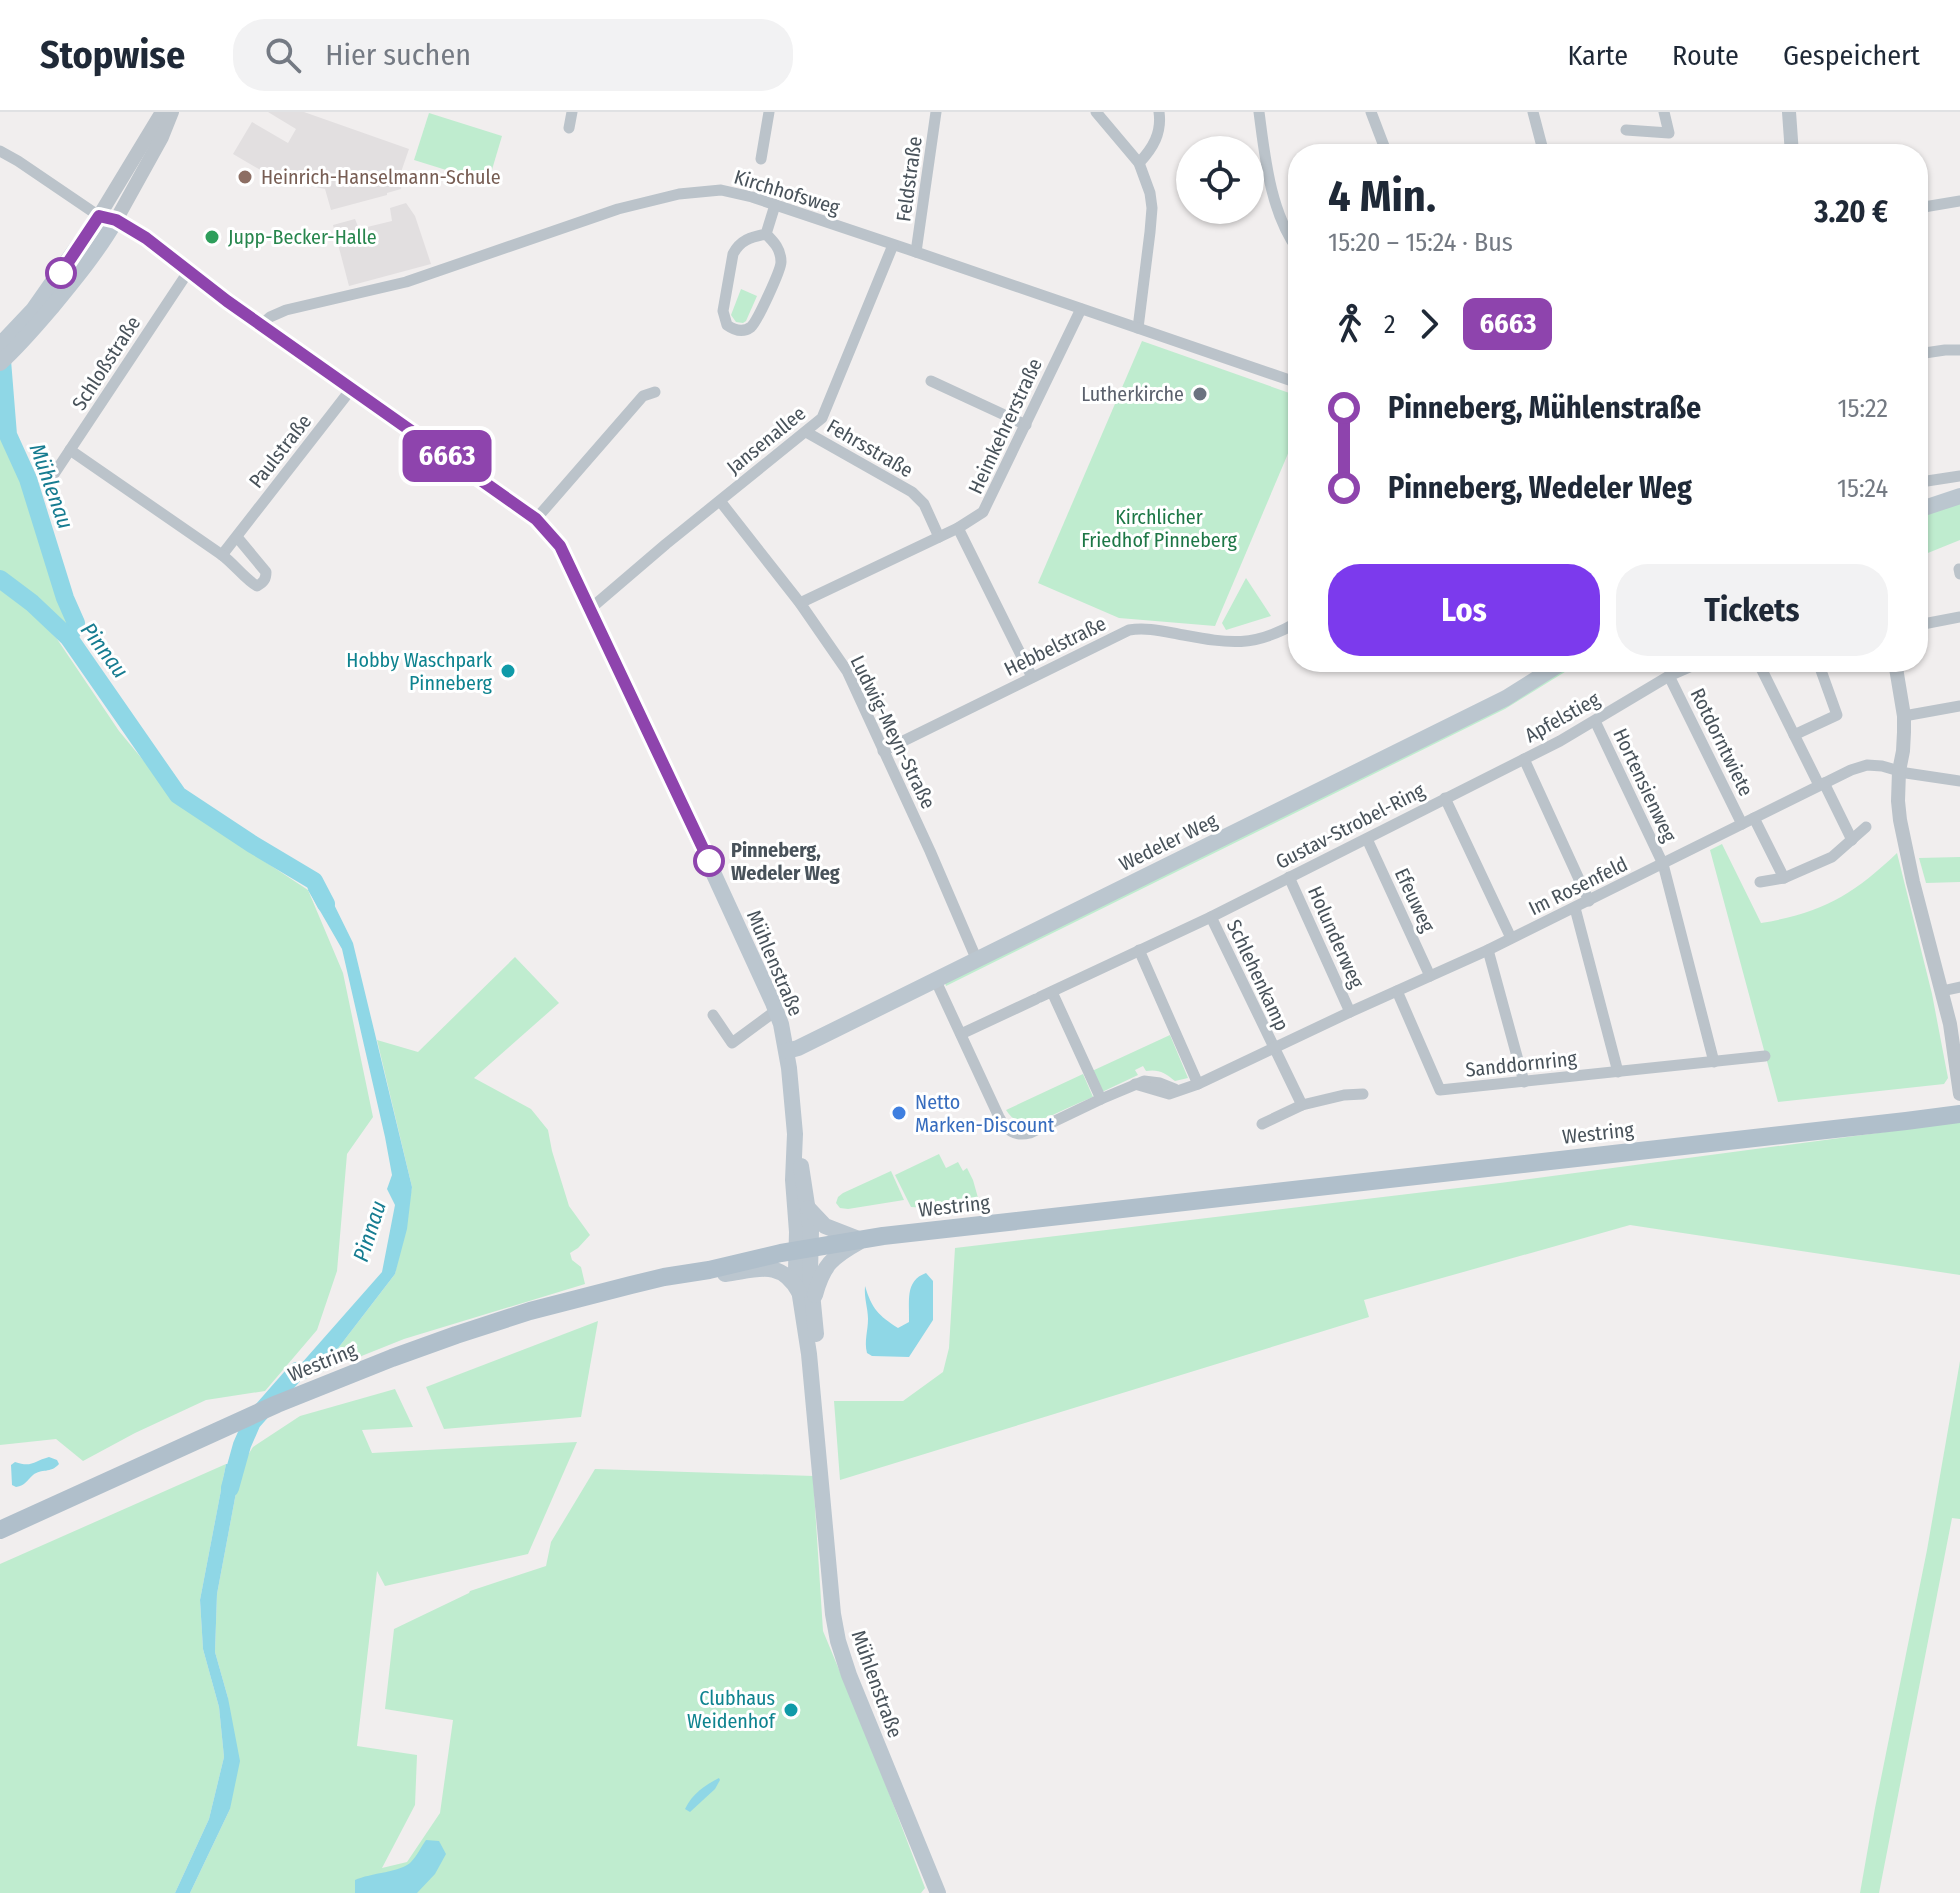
<!DOCTYPE html>
<html lang="de">
<meta charset="utf-8">
<style>
:root{--surface:#fff;--page:#f2f2f3;--text:#1f2937;--muted:#747a83;--line:#e0e1e3;--accent:#7c3aed}
body{margin:0;font-family:"Fira Sans Condensed",sans-serif;background:var(--page);color:var(--text);height:100vh;display:flex;flex-direction:column;font-size:30px;white-space:nowrap}
*{box-sizing:border-box;margin:0}
p{font-size:26px;color:var(--muted)}
.icon{flex:none;width:44px;height:44px;fill:none;stroke:currentColor;stroke-width:2;stroke-linecap:round;stroke-linejoin:round}
.map{position:relative;flex:1;overflow:hidden}
.drawer{position:absolute;left:1288px;top:32px;width:640px;height:528px;display:flex;flex-direction:column;background:var(--surface);border-radius:32px;box-shadow:0 2px 6px #0004}
.drawer>*{flex:none}
.badge{padding:0 16px;border-radius:12px;font-size:28px;line-height:52px}
.fabs{position:absolute;left:1176px;top:24px;display:grid;gap:16px}
.fabs a{display:grid;place-items:center;width:88px;height:88px;border-radius:50%;background:var(--surface);box-shadow:0 2px 6px #0004;font-size:40px}
.map>.badge{position:absolute;translate:-50% -50%;box-shadow:0 0 0 4px #fff}
.legs{display:flex;align-items:center;gap:12px;height:88px;padding:0 40px;font-size:26px}
.legs p{margin-inline-start:auto}
.summary{display:flex;align-items:center;justify-content:space-between;height:136px;padding:0 40px}
h1{font-size:44px;font-weight:700;line-height:60px}
.cta{display:flex;gap:16px;margin-top:auto;padding:16px 40px}
.cta a{flex:1;height:92px;border-radius:32px;background:var(--accent);color:#fff;font-size:32px;font-weight:700;line-height:92px;text-align:center}
.cta a+a{background:var(--page);color:var(--text)}
ul{padding:0 40px;list-style:none}
li{display:flex;align-items:center;gap:28px;height:80px;font-size:30px}
li i{display:grid;place-items:center;width:12px;height:100%;margin:0 10px;background:currentColor}
li i::after{content:'';width:20px;height:20px;margin:-10px;border:6px solid;border-radius:50%;background:var(--surface)}
li p{margin-inline-start:auto}
li:first-child i{background:linear-gradient(#0000 50%,currentColor 0)}
li:last-child i{background:linear-gradient(currentColor 50%,#0000 0)}
header{display:flex;align-items:center;gap:48px;box-sizing:border-box;height:112px;padding:0 40px;background:var(--surface);border-bottom:2px solid var(--line)}
header strong{font-size:38px}
nav{display:flex;gap:44px;margin-inline-start:auto;font-size:28px}
.search{width:560px;height:72px;background:var(--page);display:flex;align-items:center;gap:20px;box-sizing:border-box;padding:0 28px;border-radius:32px;color:var(--muted);font-size:30px}
.map>svg:first-child{display:block}
.education{fill:#e2dfe0}
.green{fill:#bfeccf}
.water{fill:#8fd7e6}
.lines{fill:none;stroke-linecap:round;stroke-linejoin:round}
.river{stroke:#8fd7e6;stroke-width:18}
.minor{stroke:#bbc3ca;stroke-width:11}
.tertiary{stroke:#bbc3ca;stroke-width:14}
.secondary{stroke:#bbc6cf;stroke-width:16}
.primary{stroke:#b0bfcb;stroke-width:18}
.line-1-casing{stroke:#fff;stroke-width:18}
.line-1{stroke:#8e44ad;stroke-width:12}
.education-dot{fill:#8d6e63;stroke:#fff;stroke-width:3}
.leisure-dot{fill:#2e9e5b;stroke:#fff;stroke-width:3}
.stop-1-dot{fill:#fff;stroke:#8e44ad;stroke-width:4}
.worship-dot{fill:#6b7280;stroke:#fff;stroke-width:3}
.culture-dot{fill:#0f9aa8;stroke:#fff;stroke-width:3}
.shop-dot{fill:#3f7fe0;stroke:#fff;stroke-width:3}
.labels{text-anchor:middle;stroke-width:6;stroke-linejoin:round;paint-order:stroke}
.education-label{font-size:20px;fill:#785e54;stroke:#fff;text-anchor:start}
.street-label{font-size:20px;fill:#48525a;stroke:#fff}
.leisure-label{font-size:20px;fill:#27864d;stroke:#fff;text-anchor:start}
.worship-label{font-size:20px;fill:#5b616d;stroke:#fff;text-anchor:end}
.park-label{font-size:20px;fill:#1d7746;stroke:#fff}
.culture-label{font-size:20px;fill:#0d838f;stroke:#fff;text-anchor:end}
.stop-label{font-size:20px;font-weight:bold;fill:#48525a;stroke:#fff;text-anchor:start}
.shop-label{font-size:20px;fill:#366cbe;stroke:#fff;text-anchor:start}
.water-label{font-size:22px;font-style:italic;fill:#167c91;stroke:#fff}
</style>
<header>
<strong>Stopwise</strong>
<div class="search"><svg class="icon" aria-label="search" viewBox="0 0 24 24"><circle cx="10" cy="10" r="6"/><path d="M15 15l6 6"/></svg>Hier suchen</div>
<nav><a>Karte</a><a>Route</a><a>Gespeichert</a></nav>
</header>
<div class="map">
<svg width="1960" height="1781" viewBox="0 0 1960 1781">
<rect width="100%" height="100%" fill="#f1eeee"/>
<!-- education -->
<g class="education">
<path d="M268,0H304L409,37L400,63L401,77L387,81V83L331,98L325,77L311,74L288,59L281,70L233,42L252,10L288,31L296,17Z"/>
<path d="M406,91L415,104L431,152L349,174L333,113L355,107L359,117L392,109L390,96Z"/>
</g>
<!-- green -->
<g class="green">
<path d="M429,1L502,24L488,71L414,48Z"/>
<path d="M741,177L757,184L746,209L743,211L736,210L731,203Z"/>
<path d="M1142,229L1298,284V318L1215,514L1119,506L1038,471Z"/>
<path d="M4,262L8,323L28,367L65,486L76,511L69,526L32,491L5,472L57,527L119,619L167,677L235,730L308,778L343,861L373,1005L347,1042L337,1159L317,1218L265,1279L206,1288L135,1321L83,1349L56,1327L0,1333V265Z"/>
<path d="M1960,390V428L1918,445V406L1933,399Z"/>
<path d="M1246,466L1271,504L1226,518L1222,511Z"/>
<path d="M1572,550H1581L1505,597L946,874L945,871L1545,568Z"/>
<path d="M1722,732L1761,811C1822,801 1853,783 1897,741L1932,882L1948,966L1944,972L1778,990L1710,738Z"/>
<path d="M1960,745V770L1926,771L1919,746Z"/>
<path d="M515,845L559,891L474,966L531,997L548,1018L552,1039L569,1094L590,1123L578,1136L570,1141L572,1148L581,1155L585,1172L404,1227L319,1261L395,1162L412,1075L377,928L418,940Z"/>
<path d="M1170,923L1188,966L1175,969C1165,961 1159,957 1146,959L1143,954L1135,958L1138,963L1102,980L1092,959Z"/>
<path d="M1083,962L1093,985C1081,990 1069,995 1057,1001C1039,1009 1019,1019 1006,998Z"/>
<path d="M1960,1010V1163L1630,1113L1364,1188L1369,1205L840,1368L834,1289H903L943,1260L949,1236L955,1136L1500,1071Z"/>
<path d="M939,1042L946,1056L958,1050L963,1059L967,1056L973,1068L980,1093L948,1097L911,1095L895,1063Z"/>
<path d="M891,1059L904,1088L848,1097L840,1096L836,1091L838,1085L843,1081Z"/>
<path d="M598,1209L581,1305L444,1317L426,1275Z"/>
<path d="M1960,1249V1407L1952,1406L1879,1781H1860L1875,1696L1927,1438Z"/>
<path d="M395,1277L413,1315L362,1318L372,1341L577,1330L528,1442L385,1474L377,1459L357,1634L417,1643L415,1693L382,1756L407,1750L440,1701L453,1608L385,1597L394,1517L469,1481L470,1479L546,1454L551,1430L595,1357L813,1364L823,1519L876,1647L925,1776L921,1781H190L230,1697L228,1586L215,1540L217,1482L241,1354L253,1335L300,1304Z"/>
<path d="M226,1352L200,1488L203,1537L219,1595L224,1645L209,1707L175,1781H0V1452Z"/>
</g>
<!-- water -->
<g class="water">
<path d="M321,766L353,831L412,1075L407,1117L395,1162L319,1261L278,1278L382,1160L395,1093L387,1077L392,1063L385,1025L342,837L308,778Z"/>
<path d="M926,1161L933,1169V1208L909,1245L872,1244L867,1241C864,1229 868,1219 868,1207C868,1196 864,1187 865,1174C872,1197 878,1203 898,1216L909,1210C910,1190 904,1169 926,1161Z"/>
<path d="M49,1345L57,1348L59,1352C50,1362 42,1356 33,1363C26,1369 26,1373 16,1375L12,1373L11,1353L15,1350C32,1356 34,1349 49,1345Z"/>
<path d="M226,1352L241,1354L217,1482L215,1540L228,1586L240,1649L230,1697L190,1781H175L209,1707L224,1645L219,1595L203,1537L200,1488Z"/>
<path d="M719,1666L720,1668L715,1677L690,1700L685,1697C692,1682 705,1673 719,1666Z"/>
<path d="M426,1728L439,1729L446,1742L435,1762L417,1781H355V1768C370,1761 402,1760 411,1750C417,1744 421,1735 426,1728Z"/>
</g>
<g class="lines">
<!-- river -->
<g class="river">
<path d="M1,236L8,323L28,367L65,486L76,511L69,526"/>
<path d="M0,467L32,491L69,526L178,683L252,732L314,769L326,792"/>
<path d="M230,1376L242,1333L252,1310L297,1259"/>
</g>
<!-- minor -->
<g class="minor">
<path d="M1096,0L1139,51L1150,81L1152,96L1150,120L1138,216"/>
<path d="M1259,0C1265,45 1270,100 1298,138"/>
<path d="M1371,0L1387,42"/>
<path d="M1533,0L1544,42"/>
<path d="M569,16L572,0"/>
<path d="M1626,18L1669,21L1664,0"/>
<path d="M0,39L18,49L99,104"/>
<path d="M761,47L769,0"/>
<path d="M1139,51C1153,36 1162,21 1159,0"/>
<path d="M1918,96L1960,89"/>
<path d="M766,122C774,130 781,137 781,150C781,158 757,210 751,215C743,221 734,218 727,213L723,199L733,142C740,128 751,125 766,122L775,93"/>
<path d="M916,140L936,0"/>
<path d="M261,213L270,205L286,198L406,170L618,97L679,82L721,78L752,85L916,140L1298,271"/>
<path d="M1918,242L1945,238H1960"/>
<path d="M931,269L1026,313"/>
<path d="M806,320L912,380L924,392L939,425"/>
<path d="M70,338L222,443L352,276"/>
<path d="M54,362L188,160"/>
<path d="M1918,364L1927,369L1960,364"/>
<path d="M720,389L800,491L847,559L930,739L976,846"/>
<path d="M536,407L643,284L655,280"/>
<path d="M958,416L1032,565"/>
<path d="M222,443C234,452 246,468 257,474C264,470 266,467 266,460L237,425"/>
<path d="M1959,457L1960,462"/>
<path d="M800,491L958,416L983,400L1081,197"/>
<path d="M590,497L666,432L822,306L893,133"/>
<path d="M1918,513L1960,505"/>
<path d="M1758,550L1819,673"/>
<path d="M1669,564L1742,712"/>
<path d="M1904,604L1960,594"/>
<path d="M1595,609L1663,752L1714,950"/>
<path d="M1794,623L1837,603L1818,550"/>
<path d="M883,639L1129,518C1145,515 1162,519 1178,522C1227,531 1252,537 1298,510"/>
<path d="M1524,647L1589,789"/>
<path d="M1824,671L1852,728"/>
<path d="M1445,686L1511,826"/>
<path d="M1754,706L1784,766"/>
<path d="M1367,727L1430,864"/>
<path d="M1289,765L1350,900"/>
<path d="M1760,770L1784,766L1832,745L1866,715"/>
<path d="M1575,796L1618,960"/>
<path d="M1211,805L1302,993L1344,983L1363,982"/>
<path d="M1139,838L1198,972"/>
<path d="M1488,838L1524,970"/>
<path d="M935,867L999,1005C1006,1018 1014,1025 1030,1021L1101,987L1144,969L1160,971L1175,977"/>
<path d="M1397,879L1440,978L1765,944"/>
<path d="M1942,879L1960,875"/>
<path d="M1052,880L1101,987"/>
<path d="M1040,885L1211,805L1560,629L1669,564L1701,550"/>
<path d="M713,903L732,931L770,903"/>
<path d="M961,922L1036,887"/>
<path d="M1135,972L1169,982L1198,972L1350,900L1488,838L1851,658L1867,653L1882,654L1906,661L1960,669"/>
<path d="M1262,1012L1302,993"/>
</g>
<!-- tertiary -->
<g class="tertiary">
<path d="M1789,0L1792,42"/>
<path d="M99,104L162,0"/>
<path d="M116,108L162,25L172,0"/>
<path d="M1895,550L1904,604V620L1903,639L1899,659L1898,689L1900,708L1913,770L1950,912L1960,982"/>
</g>
<!-- secondary -->
<g class="secondary">
<path d="M99,104L116,108L146,126L227,189L536,407L560,434L656,636L773,891L781,912L789,956L795,1022L793,1068L797,1120L796,1158L809,1242L833,1502L838,1529L849,1563L938,1781"/>
<path d="M0,233L33,198L99,104"/>
<path d="M0,251C19,234 35,215 52,195C75,167 98,139 116,108"/>
<path d="M1918,398L1960,384"/>
<path d="M787,939L798,936L1506,586L1563,550"/>
<path d="M801,1054L811,1119L810,1160L816,1222"/>
<path d="M808,1096L825,1114L861,1128"/>
<path d="M725,1162C756,1158 781,1146 799,1180"/>
<path d="M815,1183C823,1153 832,1145 859,1130"/>
</g>
<!-- primary -->
<path class="primary" d="M0,1418L277,1292L392,1246L456,1223L530,1199L631,1173L664,1165L709,1158L781,1141L883,1124L1906,1009L1960,1002"/>
</g>
<g class="lines">
<!-- line-1 casing -->
<g class="line-1-casing">
<path id="line-1" d="M61,161L99,104L116,108L146,126L227,189L536,407L560,434L709,749"/>
</g>
<!-- line-1 -->
<use href="#line-1" class="line-1"/>
</g>
<!-- markers -->
<circle class="education-dot" cx="245" cy="65" r="8"/>
<circle class="leisure-dot" cx="212" cy="125" r="8"/>
<g class="stop-1-dot">
<circle cx="61" cy="161" r="14"/>
<circle cx="709" cy="749" r="14"/>
</g>
<circle class="worship-dot" cx="1200" cy="282" r="8"/>
<g class="culture-dot">
<circle cx="508" cy="559" r="8"/>
<circle cx="791" cy="1598" r="8"/>
</g>
<circle class="shop-dot" cx="899" cy="1001" r="8"/>
<g class="labels">
<!-- education labels -->
<g class="education-label">
<text x="261" y="72">Heinrich-Hanselmann-Schule</text>
</g>
<!-- street labels -->
<g class="street-label">
<text transform="translate(909 67) rotate(-82)" y="7">Feldstraße</text>
<text transform="translate(787 80) rotate(17)" y="7">Kirchhofsweg</text>
<text transform="translate(106 251) rotate(-57)" y="7">Schloßstraße</text>
<text transform="translate(1005 314) rotate(-65)" y="7">Heimkehrerstraße</text>
<text transform="translate(766 328) rotate(-39)" y="7">Jansenallee</text>
<text transform="translate(870 336) rotate(30)" y="7">Fehrsstraße</text>
<text transform="translate(280 339) rotate(-52)" y="7">Paulstraße</text>
<text transform="translate(1055 534) rotate(-26)" y="7">Hebbelstraße</text>
<text transform="translate(1562 605) rotate(-29)" y="7">Apfelstieg</text>
<text transform="translate(893 620) rotate(64)" y="7">Ludwig-Meyn-Straße</text>
<text transform="translate(1722 630) rotate(64)" y="7">Rotdorntwiete</text>
<text transform="translate(1645 673) rotate(65)" y="7">Hortensienweg</text>
<text transform="translate(1350 714) rotate(-27)" y="7">Gustav-Strobel-Ring</text>
<text transform="translate(1168 730) rotate(-26)" y="7">Wedeler Weg</text>
<text transform="translate(1578 774) rotate(-26)" y="7">Im Rosenfeld</text>
<text transform="translate(1415 788) rotate(65)" y="7">Efeuweg</text>
<text transform="translate(1336 825) rotate(66)" y="7">Holunderweg</text>
<text transform="translate(775 851) rotate(67)" y="7">Mühlenstraße</text>
<text transform="translate(1258 863) rotate(65)" y="7">Schlehenkamp</text>
<text transform="translate(1521 952) rotate(-6)" y="7">Sanddornring</text>
<text transform="translate(1598 1021) rotate(-6)" y="7">Westring</text>
<text transform="translate(954 1094) rotate(-6)" y="7">Westring</text>
<text transform="translate(322 1250) rotate(-22)" y="7">Westring</text>
<text transform="translate(877 1572) rotate(70)" y="7">Mühlenstraße</text>
</g>
<!-- leisure labels -->
<g class="leisure-label">
<text x="228" y="132">Jupp-Becker-Halle</text>
</g>
<!-- worship labels -->
<g class="worship-label">
<text x="1184" y="289">Lutherkirche</text>
</g>
<!-- park labels -->
<g class="park-label">
<text x="1159" y="412">Kirchlicher<tspan x="1159" dy="23">Friedhof Pinneberg</tspan></text>
</g>
<!-- culture labels -->
<g class="culture-label">
<text x="492" y="555">Hobby Waschpark<tspan x="492" dy="23">Pinneberg</tspan></text>
<text x="775" y="1593">Clubhaus<tspan x="775" dy="23">Weidenhof</tspan></text>
</g>
<!-- stop labels -->
<g class="stop-label">
<text x="731" y="745">Pinneberg,<tspan x="731" dy="23">Wedeler Weg</tspan></text>
</g>
<!-- shop labels -->
<g class="shop-label">
<text x="915" y="997">Netto<tspan x="915" dy="23">Marken-Discount</tspan></text>
</g>
<!-- water labels -->
<g class="water-label">
<text transform="translate(52 374) rotate(70)" y="8">Mühlenau</text>
<text transform="translate(105 538) rotate(53)" y="8">Pinnau</text>
<text transform="translate(369 1119) rotate(-72)" y="8">Pinnau</text>
</g>
</g>
</svg>
<div class="fabs">
<a><svg class="icon" aria-label="locate" viewBox="0 0 24 24"><circle cx="12" cy="12" r="6"/><path d="M12 2v4M12 18v4M2 12h4M18 12h4"/></svg></a>
</div>
<b class="badge" style="left:447px;top:344px;background:#8e44ad;color:#fff">6663</b>
<section class="drawer">
<div class="summary"><div><h1>4 Min.</h1><p>15:20 – 15:24 · Bus</p></div><b>3.20 €</b></div>
<div class="legs"><svg class="icon" aria-label="walk" viewBox="0 0 24 24"><circle cx="13" cy="4" r="2"/><path d="M13 8l-2 6 4 7M11 14l-3 7M7 12l3-4h3l4 4"/></svg>2<svg class="icon" aria-label="forward" viewBox="0 0 24 24"><path d="M9 5l7 7-7 7"/></svg><b class="badge" style="background:#8e44ad;color:#fff">6663</b></div>
<ul>
<li><i style="color:#8e44ad"></i><b>Pinneberg, Mühlenstraße</b><p>15:22</p></li>
<li><i style="color:#8e44ad"></i><b>Pinneberg, Wedeler Weg</b><p>15:24</p></li>
</ul>
<div class="cta"><a>Los</a><a>Tickets</a></div>
</section>
</div>
